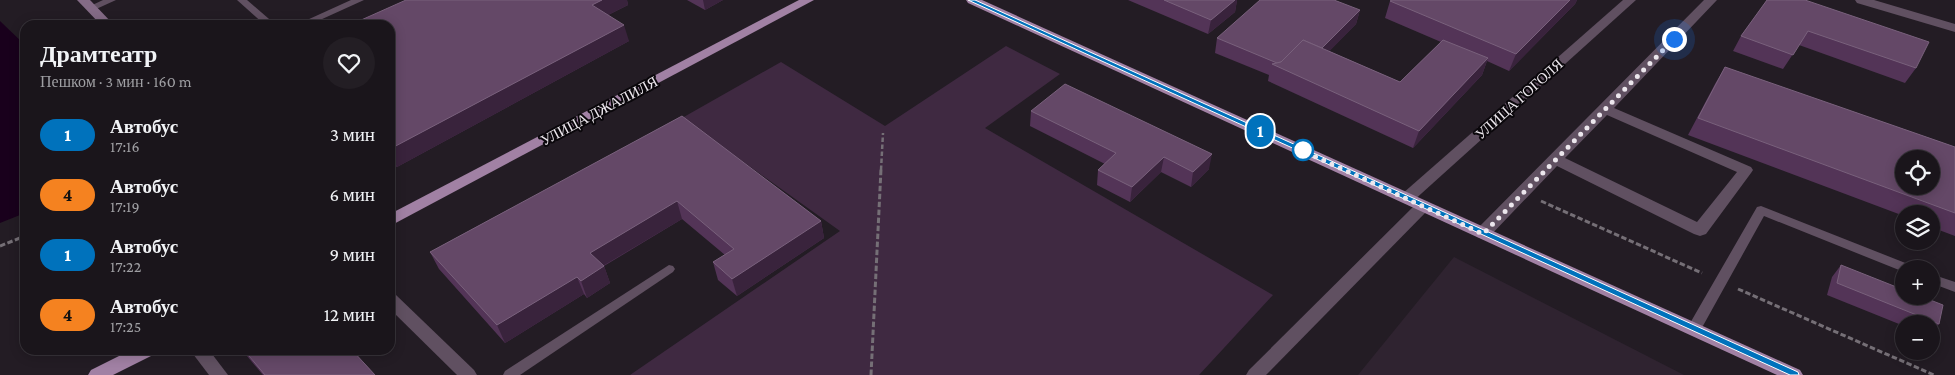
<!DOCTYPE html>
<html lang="ru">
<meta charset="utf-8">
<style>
:root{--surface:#1a151b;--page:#231e24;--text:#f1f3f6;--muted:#9f9fa3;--line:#38343a}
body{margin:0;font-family:"Crimson Pro",serif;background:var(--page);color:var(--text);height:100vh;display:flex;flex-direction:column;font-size:19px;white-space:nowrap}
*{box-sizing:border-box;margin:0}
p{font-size:16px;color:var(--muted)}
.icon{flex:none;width:28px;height:28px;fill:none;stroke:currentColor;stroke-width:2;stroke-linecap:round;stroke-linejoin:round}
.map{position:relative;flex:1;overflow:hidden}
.side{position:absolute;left:20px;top:20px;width:375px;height:335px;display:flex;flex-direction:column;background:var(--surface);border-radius:15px;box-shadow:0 2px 12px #0003,0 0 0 1px var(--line)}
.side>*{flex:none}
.badge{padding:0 10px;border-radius:16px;font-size:18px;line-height:32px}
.buttons{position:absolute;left:1895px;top:150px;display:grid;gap:10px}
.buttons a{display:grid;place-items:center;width:45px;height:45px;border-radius:50%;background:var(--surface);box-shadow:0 2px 12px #0003,0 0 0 1px var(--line);font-size:25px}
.you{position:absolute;width:25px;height:25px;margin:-12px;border:4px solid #fff;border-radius:50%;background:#1a73e8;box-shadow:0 0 0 8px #1a73e833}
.map>.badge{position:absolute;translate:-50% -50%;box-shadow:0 0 0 2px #fff}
.round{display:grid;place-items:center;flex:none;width:52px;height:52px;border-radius:26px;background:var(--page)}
.summary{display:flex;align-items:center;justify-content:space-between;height:85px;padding:0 20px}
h1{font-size:24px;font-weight:800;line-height:38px}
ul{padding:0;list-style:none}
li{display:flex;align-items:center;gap:15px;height:60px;padding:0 20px}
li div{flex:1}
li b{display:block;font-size:19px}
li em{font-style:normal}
li .badge{min-width:55px;font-weight:700;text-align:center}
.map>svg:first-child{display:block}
.built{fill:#2f2330}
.green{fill:#3f2941}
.water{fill:#19001c}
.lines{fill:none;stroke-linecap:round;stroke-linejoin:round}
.path-far1{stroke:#756f76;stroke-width:2.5;stroke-dasharray:4.5 2.5;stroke-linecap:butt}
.path{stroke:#756f76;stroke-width:3;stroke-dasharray:5.5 2.5;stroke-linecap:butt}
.lane{fill:#605061;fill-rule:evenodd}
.street{fill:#605061;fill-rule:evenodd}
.secondary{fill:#846b86;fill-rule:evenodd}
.primary{fill:#a181a4;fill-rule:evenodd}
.wall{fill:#533457}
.shaded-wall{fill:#39233c}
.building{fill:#644867;stroke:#79617c;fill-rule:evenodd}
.line{fill:#0072bc;stroke:#fff}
.walk{stroke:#ece7ed;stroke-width:5;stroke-dasharray:0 9}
.stop-dot{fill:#fff;stroke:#0072bc;stroke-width:2.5}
.labels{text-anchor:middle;stroke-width:4;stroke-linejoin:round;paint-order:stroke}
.street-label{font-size:15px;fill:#ece7ed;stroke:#0a070b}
</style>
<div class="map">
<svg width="1955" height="375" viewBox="0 0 1955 375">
<rect width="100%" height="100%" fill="#231c24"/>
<!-- built -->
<path class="built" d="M1454,257L1684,375H1358Z"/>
<!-- green -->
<path class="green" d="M1006,46L1060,74L985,128L1273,295L1199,375H630L840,231L682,118L781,62L885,126Z"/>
<!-- water -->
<path class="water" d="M0,21L25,45V213L0,223Z"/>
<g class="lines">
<!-- path-far1 -->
<path class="path-far1" d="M881,170L883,133"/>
<!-- path -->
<g class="path">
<path d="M1541,201L1702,273"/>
<path d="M0,246L25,236"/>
<path d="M1738,289L1934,375"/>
<path d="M871,375L881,169"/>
</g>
<!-- lane -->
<g class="lane">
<path d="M103,0H116L94,10H88L86,8Z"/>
<path d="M237,0H247L276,25H265Z"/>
<path d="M351,0H364L309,25H296Z"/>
<path d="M1761,206L1913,266L1915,269H1904V272L1764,216L1699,333L1694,334L1689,333L1688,329L1689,325L1757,207Z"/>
<path d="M669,265L673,266L675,269L673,272L520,375H503L505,371Z"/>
<path d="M1931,274L1955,282V292L1931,283Z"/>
</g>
<!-- street -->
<g class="street">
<path d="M1623,0H1636L1412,202L1407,203L1402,202L1399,198L1402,194Z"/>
<path d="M1704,0H1717L1614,108L1751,167L1753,170L1751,173L1706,234L1700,236L1694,234L1557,166L1489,237L1483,239L1477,237L1475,233L1477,229ZM1607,115L1737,172L1697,222L1565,158Z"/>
<path d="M1855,0H1874L1955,24V32L1857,3Z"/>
<path d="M1423,201L1428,202L1431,206L1428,210L1266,375H1246L1249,370L1418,202Z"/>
<path d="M390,293L396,295L474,370L477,375H457L390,309Z"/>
<path d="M190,350H209L228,375H209Z"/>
</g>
<!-- secondary -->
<path class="secondary" d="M77,0H90L114,25H101Z"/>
<!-- primary -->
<g class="primary">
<path d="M799,0H814L390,226V214Z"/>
<path d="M966,0H982L1800,370L1803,375H1777L968,3Z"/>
<path d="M131,350H156L153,355L113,375H88L91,370Z"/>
</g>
</g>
<!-- wall -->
<g class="wall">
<path d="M406,0H627L628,5L608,15L629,41L397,167L390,161V25Z"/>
<path d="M687,0H723L705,10Z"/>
<path d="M1128,0H1237L1235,12L1208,34Z"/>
<path d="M1390,0H1577L1575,4L1509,71L1487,61L1482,75L1413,148L1268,81L1269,75L1215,53L1217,38L1360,10L1356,24L1329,51L1400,82L1441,42L1385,18L1390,1H1391Z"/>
<path d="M1767,0L1916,68L1905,83L1799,45L1783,69L1733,51L1741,36Z"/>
<path d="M1725,67L1955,147V236L1931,227V214H1904V216L1688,135L1715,84Z"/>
<path d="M1031,111L1209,169L1191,187L1161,172L1130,202L1097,185L1098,170L1105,164L1030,126Z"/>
<path d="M682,116L821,221L824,238L737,296L718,280L713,262L725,255L682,219L604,266L610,283L587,298L584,294L505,343L439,269L430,252Z"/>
<path d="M1841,265L1939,324L1931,332V324H1904V326L1827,295L1832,277Z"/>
<path d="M242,350H352L375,375H263Z"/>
</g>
<!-- shaded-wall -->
<g class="shaded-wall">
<path d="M602,0H627L628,5L596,21L592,5Z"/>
<path d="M703,0H723L705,10Z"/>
<path d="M1235,0H1237L1235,12L1208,34L1211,20Z"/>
<path d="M1570,0H1577L1575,4L1509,71L1516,54Z"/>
<path d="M1360,10L1356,24L1317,64L1321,49Z"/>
<path d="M624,25L629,41L397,167L390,153V149Z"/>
<path d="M1488,58L1482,75L1413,148L1419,131Z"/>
<path d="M1212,154L1209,169L1191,187L1193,172Z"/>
<path d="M1164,157L1161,172L1130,202L1132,187Z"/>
<path d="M677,201L682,219L596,270L590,253Z"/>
<path d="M821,221L824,238L737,296L732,279Z"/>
<path d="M604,266L610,283L587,298L581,281Z"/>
<path d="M577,277L584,294L505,343L497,325Z"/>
</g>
<!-- building -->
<g class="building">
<path d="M406,0H602L592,5L624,25L390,149V25H350Z"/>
<path d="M1164,0H1235L1211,20Z"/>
<path d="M1260,0H1334L1360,10L1322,48L1303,40L1281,62L1277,63L1217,38Z"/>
<path d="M1392,0H1570L1516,54L1390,1Z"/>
<path d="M1767,0H1805L1929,42L1916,68L1808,31L1793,55L1741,36Z"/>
<path d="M1303,40L1400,82L1443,40L1488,58L1419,131L1272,64L1281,62Z"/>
<path d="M1725,67L1955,147V213L1698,118ZM1904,159H1931V186H1904Z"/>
<path d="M1065,84L1212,154L1193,172L1164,157L1132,187L1098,170L1116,153L1031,111Z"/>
<path d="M682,116L821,221L732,279L713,262L734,249L677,201L590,253L604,266L581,281L577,277L497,325L430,252Z"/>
<path d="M1841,265L1904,290V296H1920L1943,305L1939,324L1837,283Z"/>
<path d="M244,350H352L375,375H265Z"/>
</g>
<!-- line -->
<path class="line" d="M968,0H975L1798,372L1799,375H1790Z"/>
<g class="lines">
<!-- walk -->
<path class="walk" d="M1303,150H1301L1483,234L1674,39"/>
</g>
<!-- markers -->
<circle class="stop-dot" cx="1303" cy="150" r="10"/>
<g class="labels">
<!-- street labels -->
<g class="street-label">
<text transform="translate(1519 99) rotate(-42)" y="5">УЛИЦА ГОГОЛЯ</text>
<text transform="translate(599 111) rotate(-28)" y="5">УЛИЦА ДЖАЛИЛЯ</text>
</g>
</g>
</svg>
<div class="buttons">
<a><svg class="icon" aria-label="locate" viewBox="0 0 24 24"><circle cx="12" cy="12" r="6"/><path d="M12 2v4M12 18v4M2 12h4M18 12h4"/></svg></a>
<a><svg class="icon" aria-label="layers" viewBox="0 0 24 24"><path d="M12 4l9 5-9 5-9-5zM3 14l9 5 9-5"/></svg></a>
<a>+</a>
<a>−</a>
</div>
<div class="you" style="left:1674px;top:39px"></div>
<b class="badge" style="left:1260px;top:131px;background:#0072bc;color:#fff">1</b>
<section class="side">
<div class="summary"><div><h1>Драмтеатр</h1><p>Пешком · 3 мин · 160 m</p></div><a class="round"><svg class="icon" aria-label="heart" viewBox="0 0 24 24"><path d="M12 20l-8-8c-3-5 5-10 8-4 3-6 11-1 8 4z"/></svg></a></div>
<ul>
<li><span class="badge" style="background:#0072bc;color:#fff">1</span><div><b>Автобус</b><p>17:16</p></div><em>3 мин</em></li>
<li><span class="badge" style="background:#f58220;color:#111">4</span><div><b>Автобус</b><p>17:19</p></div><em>6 мин</em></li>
<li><span class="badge" style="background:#0072bc;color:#fff">1</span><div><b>Автобус</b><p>17:22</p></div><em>9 мин</em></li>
<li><span class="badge" style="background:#f58220;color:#111">4</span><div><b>Автобус</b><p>17:25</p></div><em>12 мин</em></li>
</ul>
</section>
</div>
